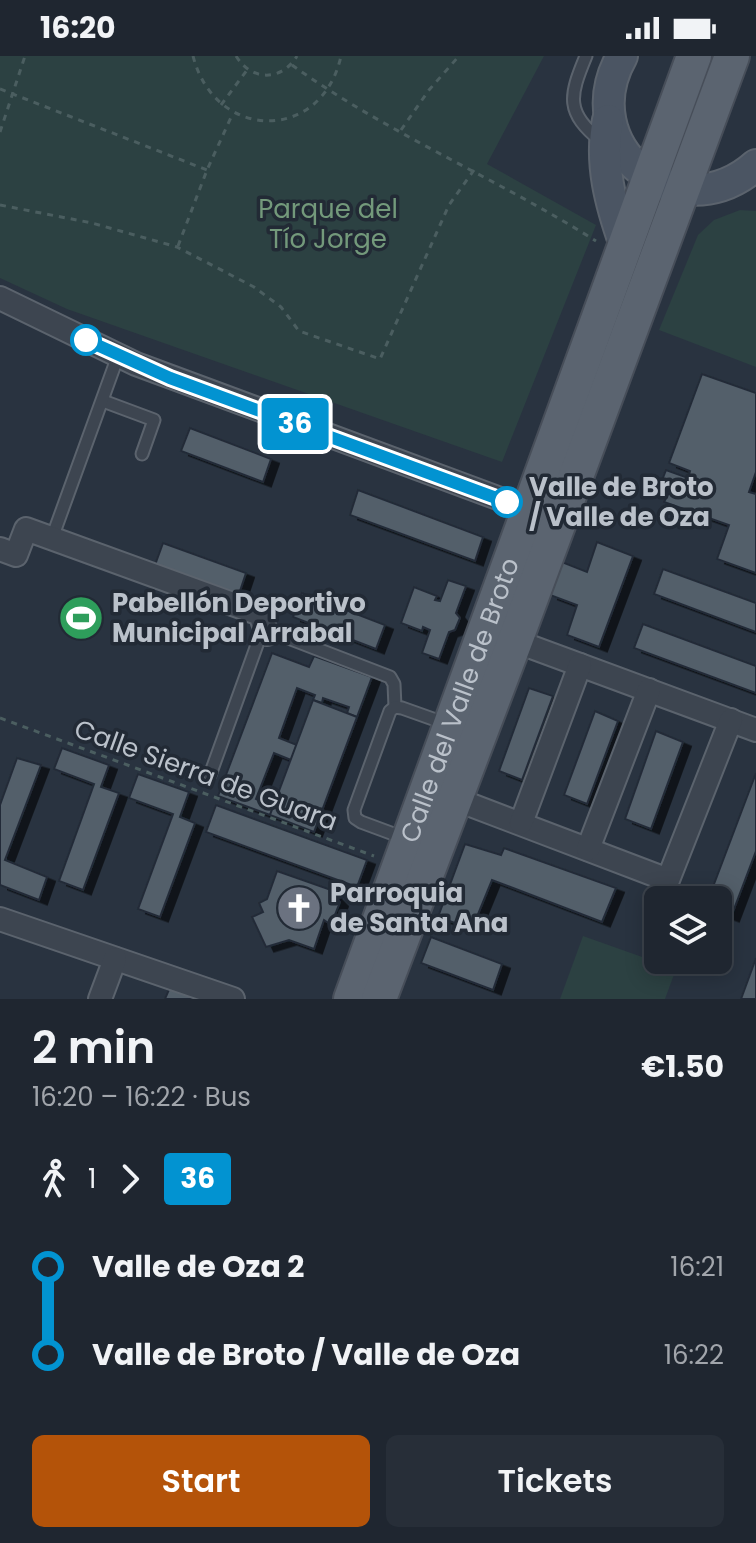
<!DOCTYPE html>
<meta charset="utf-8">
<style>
:root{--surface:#1f2630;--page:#272e38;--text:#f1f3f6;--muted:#a1a5ab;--line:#3c434c;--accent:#b45309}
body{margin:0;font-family:Poppins,sans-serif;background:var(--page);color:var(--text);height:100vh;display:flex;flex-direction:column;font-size:30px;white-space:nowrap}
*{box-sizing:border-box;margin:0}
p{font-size:26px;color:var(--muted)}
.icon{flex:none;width:44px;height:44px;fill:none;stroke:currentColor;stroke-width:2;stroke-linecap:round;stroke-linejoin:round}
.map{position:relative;height:943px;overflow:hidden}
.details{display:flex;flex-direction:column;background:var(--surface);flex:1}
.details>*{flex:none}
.badge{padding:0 16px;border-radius:6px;font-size:28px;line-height:52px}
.fabs{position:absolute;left:644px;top:830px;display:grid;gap:16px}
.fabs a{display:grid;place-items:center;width:88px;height:88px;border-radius:12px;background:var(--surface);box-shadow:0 4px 20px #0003,0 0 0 2px var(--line);font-size:40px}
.map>.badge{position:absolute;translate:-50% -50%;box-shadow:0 0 0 4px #fff}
.legs{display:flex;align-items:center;gap:12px;height:88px;padding:0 32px;font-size:26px}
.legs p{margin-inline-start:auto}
.overview{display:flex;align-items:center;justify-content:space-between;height:136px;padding:0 32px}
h1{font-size:44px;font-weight:600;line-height:60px}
.cta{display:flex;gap:16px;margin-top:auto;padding:16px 32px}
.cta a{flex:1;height:92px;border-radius:12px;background:var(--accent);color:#fff;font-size:32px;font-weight:600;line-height:92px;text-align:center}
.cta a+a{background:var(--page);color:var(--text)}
ul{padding:0 32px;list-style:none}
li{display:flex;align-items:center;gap:28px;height:88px;font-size:30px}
li i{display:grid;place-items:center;width:12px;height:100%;margin:0 10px;background:currentColor}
li i::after{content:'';width:20px;height:20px;margin:-10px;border:6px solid;border-radius:50%;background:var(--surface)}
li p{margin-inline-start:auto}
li:first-child i{background:linear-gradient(#0000 50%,currentColor 0)}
li:last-child i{background:linear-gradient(currentColor 50%,#0000 0)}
.status{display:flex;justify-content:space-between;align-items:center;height:56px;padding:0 40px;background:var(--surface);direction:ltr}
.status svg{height:22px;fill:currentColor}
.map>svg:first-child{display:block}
.green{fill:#2c4142}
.building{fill:#525e6b;stroke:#242c37;stroke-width:2;filter:url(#shadow)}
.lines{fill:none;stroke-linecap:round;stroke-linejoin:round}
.lane-casing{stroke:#5b636d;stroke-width:15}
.street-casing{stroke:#5b636d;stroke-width:26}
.secondary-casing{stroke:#5b636d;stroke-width:34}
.primary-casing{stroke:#474e59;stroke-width:38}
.path{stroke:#4b5e60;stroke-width:3;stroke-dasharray:6 6;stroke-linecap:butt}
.lane{stroke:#3d4550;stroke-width:11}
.street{stroke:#3d4550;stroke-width:22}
.secondary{stroke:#4b5563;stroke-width:30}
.primary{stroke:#5b6470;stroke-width:34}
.line-1-casing{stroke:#fff;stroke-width:18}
.line-1{stroke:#0293d1;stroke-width:12}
.stop-1-dot{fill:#fff;stroke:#0293d1;stroke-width:4}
.labels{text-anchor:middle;stroke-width:7;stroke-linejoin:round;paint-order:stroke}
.park-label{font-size:26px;fill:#73997b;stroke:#222a35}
.stop-label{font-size:26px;font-weight:bold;fill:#bac1ca;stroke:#222a35;text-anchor:start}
.poi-label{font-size:26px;font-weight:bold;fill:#bac1ca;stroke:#222a35;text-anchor:start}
.street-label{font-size:26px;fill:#bac1ca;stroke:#222a35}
</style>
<div class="status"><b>16:20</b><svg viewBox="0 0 49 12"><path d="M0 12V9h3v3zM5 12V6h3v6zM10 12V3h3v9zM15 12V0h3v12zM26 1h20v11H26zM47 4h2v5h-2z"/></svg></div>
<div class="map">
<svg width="756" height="943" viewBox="0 0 756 943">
<defs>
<filter id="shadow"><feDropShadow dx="8" dy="4.5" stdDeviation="0" flood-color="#0009"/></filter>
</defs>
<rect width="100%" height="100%" fill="#293340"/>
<!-- green -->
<g class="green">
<path d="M0,0H544L487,108L596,169L502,406L67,253L0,222Z"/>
<path d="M740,154L756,155V311L659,274L698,179L714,164Z"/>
<path d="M583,880L676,913L665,943H560Z"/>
</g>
<!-- building -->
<g class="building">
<path d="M702,318L756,337V416L749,436L756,438V517L717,503L729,469L664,446L672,431L661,427L666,414L688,422L690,415L669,407Z"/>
<path d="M190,372L271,403L263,426L181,395Z"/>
<path d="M358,434L483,481L475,505L350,459Z"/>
<path d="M597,486L633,500L599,591L567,579L577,549L550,539L562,506L587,516Z"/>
<path d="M163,487L246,517L238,541L155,509Z"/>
<path d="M663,513L756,547V576L654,538Z"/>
<path d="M448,524L466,530L456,557L460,562L455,574L449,576L439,603L422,597L430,574L423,571L422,575L401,567L414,531L437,540L435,544L440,545Z"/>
<path d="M302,537L385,569L376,593L293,561Z"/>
<path d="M643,568L756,610V637L634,592Z"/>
<path d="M272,597L309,611L314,600L372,621L357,661L347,657L349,651L323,642L322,647L313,644L315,639L297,632L279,682L297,689L291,704L274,697L256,743L274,750L270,759L218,740Z"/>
<path d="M529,632L553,640L522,724L499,715Z"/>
<path d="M313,644L357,661L314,776L270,759Z"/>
<path d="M595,655L618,665L587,748L564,739Z"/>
<path d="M656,675L683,686L651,773L625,763Z"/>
<path d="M62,692L109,709L101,731L119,737L83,834L59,825L94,728L54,713Z"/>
<path d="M17,702L41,709L5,804L47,821L39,844L0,829V749Z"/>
<path d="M756,717V795L731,861L718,856V844H708Z"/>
<path d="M138,718L189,736L180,761L195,767L160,861L138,853L173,758L129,742Z"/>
<path d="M216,749L367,804L357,831L206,776Z"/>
<path d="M465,788L501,799L504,792L616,832L602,866L492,824L472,873L438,861Z"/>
<path d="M277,815L334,835L333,839L340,846L331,869L324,864L314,893L289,884L266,891L252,861L263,856L259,847L267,843Z"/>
<path d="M431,881L502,908L493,934L421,907Z"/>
<path d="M756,902V943H741Z"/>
<path d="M170,931L208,943H165Z"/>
</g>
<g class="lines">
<!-- lane casing -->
<g class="lane-casing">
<g id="lane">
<path d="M586,0C569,41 565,56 602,86"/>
<path d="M103,345L154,364L142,398"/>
<path d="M52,482L118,300"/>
<path d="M210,719L258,586L267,578H278L390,621L394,628L395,651"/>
<path d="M407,783L361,766L355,762L354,754L390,655L395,651L402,652L447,668"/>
</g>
</g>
<!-- street casing -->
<g class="street-casing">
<g id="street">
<path d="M0,242L136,308L530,454"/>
<path d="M0,493L16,499L26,473L260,558L267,578"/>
<path d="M515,585L756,674"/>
<path d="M455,743L668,824L731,664"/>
<path d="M521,767L580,609"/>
<path d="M588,793L649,634"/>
<path d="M0,863L233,943"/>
<path d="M100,943L115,903"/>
</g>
</g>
<!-- secondary casing -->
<g class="secondary-casing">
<g id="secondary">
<path d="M622,0C571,90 678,178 756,109"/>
<path d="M608,64C599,107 611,149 625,189"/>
</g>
</g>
<!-- primary casing -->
<g class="primary-casing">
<g id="primary">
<path id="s1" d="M351,943L694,0"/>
<path d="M379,943L515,585L732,0"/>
</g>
</g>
<!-- path -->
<g class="path">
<path d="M193,0C215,86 322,87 341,0"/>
<path d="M236,0C252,26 282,25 297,0"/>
<path d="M292,9C385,76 498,123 596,185"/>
<path d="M0,33L207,114"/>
<path d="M221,49L247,14"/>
<path d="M401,74L429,34L459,0"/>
<path d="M0,76L25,0"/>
<path d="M0,149L92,167L177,191L254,231L281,251L299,275L380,303L449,149L474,114"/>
<path d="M178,190L207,114L233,57"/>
<path d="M0,662L374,800"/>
</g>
<!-- lane -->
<use href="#lane" class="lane"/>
<!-- street -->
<use href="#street" class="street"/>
<!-- secondary -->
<use href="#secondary" class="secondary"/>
<!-- primary -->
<use href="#primary" class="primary"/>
</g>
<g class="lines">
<!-- line-1 casing -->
<g class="line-1-casing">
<path id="line-1" d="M86,284L170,322L507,446"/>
</g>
<!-- line-1 -->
<use href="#line-1" class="line-1"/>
</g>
<!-- icons -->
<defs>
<g id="stadium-disc" transform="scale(2.3)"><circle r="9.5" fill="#2e9e5b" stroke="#222a35"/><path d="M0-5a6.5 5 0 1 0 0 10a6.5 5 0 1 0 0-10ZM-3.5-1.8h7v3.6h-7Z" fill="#fff"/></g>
<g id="church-disc" transform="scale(2.3)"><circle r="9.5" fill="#6b7280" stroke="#222a35"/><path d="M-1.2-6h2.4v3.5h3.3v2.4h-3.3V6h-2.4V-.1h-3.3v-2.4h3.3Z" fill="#fff"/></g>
</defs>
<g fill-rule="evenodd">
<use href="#stadium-disc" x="81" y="562"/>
<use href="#church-disc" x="299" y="852"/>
</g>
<!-- markers -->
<g class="stop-1-dot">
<circle cx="86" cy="284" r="14"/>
<circle cx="507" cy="446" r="14"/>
</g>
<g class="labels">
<!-- park labels -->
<g class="park-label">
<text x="328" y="162">Parque del<tspan x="328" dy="30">Tío Jorge</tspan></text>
</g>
<!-- stop labels -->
<g class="stop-label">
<text x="529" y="440">Valle de Broto<tspan x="529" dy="30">/ Valle de Oza</tspan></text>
</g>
<!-- poi labels -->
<g class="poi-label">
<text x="112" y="556">Pabellón Deportivo<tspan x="112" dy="30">Municipal Arrabal</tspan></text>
<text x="330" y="846">Parroquia<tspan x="330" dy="30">de Santa Ana</tspan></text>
</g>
<!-- street labels -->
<g class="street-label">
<text dy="9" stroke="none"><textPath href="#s1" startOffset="318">Calle del Valle de Broto</textPath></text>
<text transform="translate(206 719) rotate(20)" y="9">Calle Sierra de Guara</text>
</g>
</g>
</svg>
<div class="fabs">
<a><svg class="icon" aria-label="layers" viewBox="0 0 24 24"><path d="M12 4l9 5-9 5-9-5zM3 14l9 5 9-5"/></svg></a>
</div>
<b class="badge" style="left:295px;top:368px;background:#0293d1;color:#fff">36</b>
</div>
<section class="details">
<div class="overview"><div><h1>2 min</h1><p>16:20 – 16:22 · Bus</p></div><b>€1.50</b></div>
<div class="legs"><svg class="icon" aria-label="walk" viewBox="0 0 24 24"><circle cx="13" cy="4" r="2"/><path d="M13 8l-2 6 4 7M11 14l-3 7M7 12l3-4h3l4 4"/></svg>1<svg class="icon" aria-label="forward" viewBox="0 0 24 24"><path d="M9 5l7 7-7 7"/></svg><b class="badge" style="background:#0293d1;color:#fff">36</b></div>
<ul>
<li><i style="color:#0293d1"></i><b>Valle de Oza 2</b><p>16:21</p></li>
<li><i style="color:#0293d1"></i><b>Valle de Broto / Valle de Oza</b><p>16:22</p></li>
</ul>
<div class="cta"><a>Start</a><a>Tickets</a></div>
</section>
